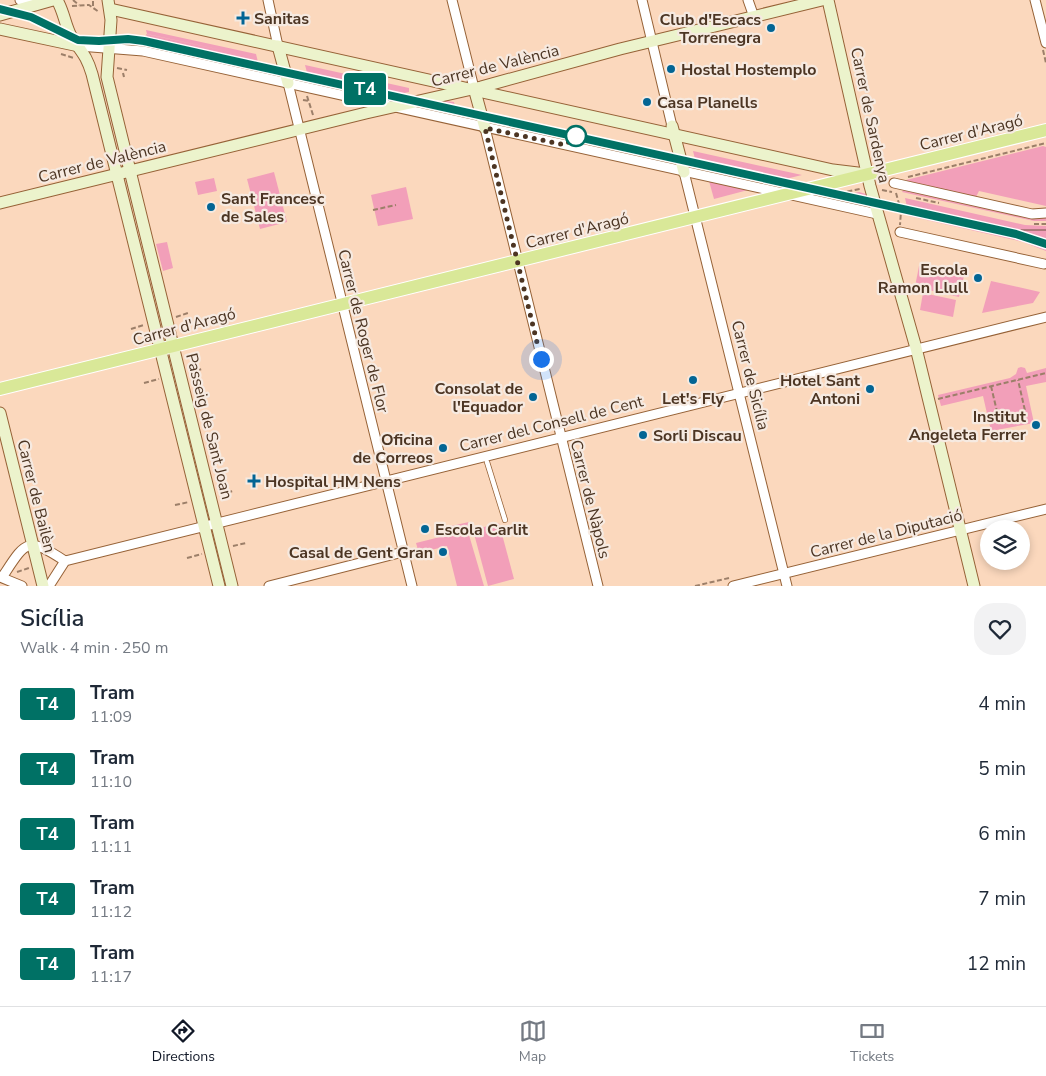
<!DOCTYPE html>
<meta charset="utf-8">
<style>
:root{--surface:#fff;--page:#f2f2f3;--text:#1f2937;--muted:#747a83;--line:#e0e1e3;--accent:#111827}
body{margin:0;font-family:"Nunito Sans",sans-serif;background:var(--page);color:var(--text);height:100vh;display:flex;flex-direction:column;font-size:19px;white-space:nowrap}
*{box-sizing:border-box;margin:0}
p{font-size:16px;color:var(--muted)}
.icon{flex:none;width:28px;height:28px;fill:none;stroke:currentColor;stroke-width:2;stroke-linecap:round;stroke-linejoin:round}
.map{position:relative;height:586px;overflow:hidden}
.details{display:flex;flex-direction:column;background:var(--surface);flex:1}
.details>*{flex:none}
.badge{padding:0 10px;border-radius:4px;font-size:18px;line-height:32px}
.fabs{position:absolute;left:980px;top:520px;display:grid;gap:10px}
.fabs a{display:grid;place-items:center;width:50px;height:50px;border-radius:50%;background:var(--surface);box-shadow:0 2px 8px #0003;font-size:25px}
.you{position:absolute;width:25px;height:25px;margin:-12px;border:4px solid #fff;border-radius:50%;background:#1a73e8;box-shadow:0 0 0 8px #1a73e833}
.map>.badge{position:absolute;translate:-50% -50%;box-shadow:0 0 0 2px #fff}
.round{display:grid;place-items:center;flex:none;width:52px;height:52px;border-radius:20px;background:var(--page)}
.headline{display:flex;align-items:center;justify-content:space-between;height:85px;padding:0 20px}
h1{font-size:24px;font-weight:600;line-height:38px}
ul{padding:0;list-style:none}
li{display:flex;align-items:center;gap:15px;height:65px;padding:0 20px}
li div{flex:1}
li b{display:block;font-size:19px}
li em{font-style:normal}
li .badge{min-width:55px;font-weight:700;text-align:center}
.menu{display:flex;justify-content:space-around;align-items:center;height:70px;border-top:1px solid var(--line);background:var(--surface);font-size:14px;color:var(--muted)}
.menu a{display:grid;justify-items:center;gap:2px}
.menu .active{color:var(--accent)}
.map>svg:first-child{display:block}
.green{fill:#f29fb9}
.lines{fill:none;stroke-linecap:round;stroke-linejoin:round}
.lane-casing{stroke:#966237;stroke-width:6}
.street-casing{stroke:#966237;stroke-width:11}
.secondary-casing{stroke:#966237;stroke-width:13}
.primary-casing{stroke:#fff;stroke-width:14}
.path{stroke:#9c7f69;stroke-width:2;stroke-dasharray:5 2.5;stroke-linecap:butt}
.lane{stroke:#fff;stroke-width:4.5}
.street{stroke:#fff;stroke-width:9}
.secondary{stroke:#ecf3cc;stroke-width:11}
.primary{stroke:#d9e898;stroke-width:12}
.tram{stroke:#6c533f;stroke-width:1}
.line-casing{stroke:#fff;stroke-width:11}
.line{stroke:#007165;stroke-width:8}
.walk{stroke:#4c3523;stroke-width:5;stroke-dasharray:0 9}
.poi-dot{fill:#026594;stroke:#f6eae1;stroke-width:2}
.stop-dot{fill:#fff;stroke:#007165;stroke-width:2.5}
.labels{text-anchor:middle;stroke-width:4.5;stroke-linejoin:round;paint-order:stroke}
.poi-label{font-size:16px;font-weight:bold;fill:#4c3523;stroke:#f6eae1;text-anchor:start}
.street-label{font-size:16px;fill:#4c3523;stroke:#f6eae1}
</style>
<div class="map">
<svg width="1046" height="586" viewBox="0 0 1046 586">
<rect width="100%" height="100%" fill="#fbd8bd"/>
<!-- green -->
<g class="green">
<path d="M146,30L256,54L261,74L151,49L146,34L240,54L147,34Z"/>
<path d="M305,65L409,88V92L375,99L310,84Z"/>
<path d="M446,101L454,102L457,117L416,107Z"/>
<path d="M1043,146L1046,147V206L979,191L976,197L907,181L906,180Z"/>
<path d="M693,151L802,175L761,185L698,171Z"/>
<path d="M274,172L287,222L260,229L247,179Z"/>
<path d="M214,178L217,191L198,195L195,182Z"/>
<path d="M709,181L747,189L748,190L714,199Z"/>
<path d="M406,187L413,219L378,226L371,195Z"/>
<path d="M904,189L1036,218H1046V221H1034L902,192Z"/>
<path d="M859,192L866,194L869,204H866L865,208L839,202L840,198L836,197Z"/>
<path d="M905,198L1025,225L1046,226V251L1023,242L909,216Z"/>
<path d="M167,242L173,268L163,271L156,244Z"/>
<path d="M919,266L964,276L959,297L915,287Z"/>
<path d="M991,281L1040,292L1033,303L982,313Z"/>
<path d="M923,293L956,300L953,317L920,310Z"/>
<path d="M1021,367L1025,368L1027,373L1046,368V382L1026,386L1034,423L991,431L983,396L941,406L938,395L1010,378L1016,374L1018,368Z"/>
<path d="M469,522V535L484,586H457L447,546L419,553L416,543L444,536L442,528Z"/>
<path d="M499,523L514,579L488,586L473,530Z"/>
</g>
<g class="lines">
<!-- lane casing -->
<g class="lane-casing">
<path id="lane" d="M487,462L505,520"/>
</g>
<!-- street casing -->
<g class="street-casing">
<g id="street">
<path d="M20,0L38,4"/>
<path d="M268,0L278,46"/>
<path d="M452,0L474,88"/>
<path d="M642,0L672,126"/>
<path d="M748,0L754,17"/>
<path d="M1035,0L1046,43"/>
<path d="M79,46L143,51L877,214"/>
<path d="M288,83L412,586"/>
<path d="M485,128L598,586"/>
<path d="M684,172L787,586"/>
<path d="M894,183L1032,214L1046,213"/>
<path d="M900,232L1044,264"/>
<path d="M3,576C26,541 27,536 65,561"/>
<path d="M0,577L22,586"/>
<path d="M49,586L65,561L1046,317"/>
<path d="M269,586L403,552"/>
<path d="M733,586L1046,509"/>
</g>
</g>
<!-- secondary casing -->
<g class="secondary-casing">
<g id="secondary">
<path d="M57,0C64,12 65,25 71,36C81,52 86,54 92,74L219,586"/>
<path d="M108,0L111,20L107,77L232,586"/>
<path d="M828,0L870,186L916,348L974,586"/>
<path d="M110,9L833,170L866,174"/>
<path d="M0,15L53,0"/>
<path d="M0,29L79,46"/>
<path d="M278,46L288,83"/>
<path d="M474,88L485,128"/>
<path d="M672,126L684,172"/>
<path d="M0,203L366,113L481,87L620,49L822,0"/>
<path d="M0,413L43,586"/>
</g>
</g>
<!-- primary casing -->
<g class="primary-casing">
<path id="primary" d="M0,389L1046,130"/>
</g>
<!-- path -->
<g class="path">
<path d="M73,0L79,5"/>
<path d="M72,6L89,5L99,12"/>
<path d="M93,6V0"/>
<path d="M1043,50L1046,63"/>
<path d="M61,54L74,58"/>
<path d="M117,68L127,70"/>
<path d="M123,73L124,77"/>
<path d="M307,96L313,115"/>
<path d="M303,100L309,101"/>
<path d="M908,177L1046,143"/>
<path d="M882,190L892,192"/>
<path d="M840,193L860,189"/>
<path d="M896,193L901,211L900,225"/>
<path d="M916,198L939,203"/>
<path d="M373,210L396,205"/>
<path d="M1034,224H1046"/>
<path d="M176,317L188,313"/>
<path d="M131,329L144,325"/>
<path d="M133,339L134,343"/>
<path d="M189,372L202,369"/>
<path d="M197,373L199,378"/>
<path d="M144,383L159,379"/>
<path d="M991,386L999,420L1026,415L1018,380"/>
<path d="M938,399L1046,373"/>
<path d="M220,494L233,491"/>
<path d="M175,505L189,502"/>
<path d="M930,528L935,523L949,521"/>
<path d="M233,546L246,543"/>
<path d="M187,558L202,554"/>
<path d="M17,572L29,568"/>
<path d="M695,586L729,578"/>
</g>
<!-- lane -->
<use href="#lane" class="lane"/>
<!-- street -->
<use href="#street" class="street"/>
<!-- secondary -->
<use href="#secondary" class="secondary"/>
<!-- primary -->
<use href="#primary" class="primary"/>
<!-- tram -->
<g class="tram">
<path d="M0,9L31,17L78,40L99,41L127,39L144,41L1016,234L1046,244"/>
<path d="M1021,230H1046"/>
</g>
</g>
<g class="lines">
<!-- line casing -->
<g class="line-casing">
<path id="line" d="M0,9L31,17L78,40L99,41L128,39L144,41L1016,234L1046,244"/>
</g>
<!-- line -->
<use href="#line" class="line"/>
<!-- walk -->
<path class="walk" d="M541,359L485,128L565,145L576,136"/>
</g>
<!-- markers -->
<g class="poi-dot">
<path d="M240.5 10.5h5v5h5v5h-5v5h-5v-5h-5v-5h5z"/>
<circle cx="771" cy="28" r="5"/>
<circle cx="671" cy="69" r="5"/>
<circle cx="647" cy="102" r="5"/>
<circle cx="211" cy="207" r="5"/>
<circle cx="978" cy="278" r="5"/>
<circle cx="693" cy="380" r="5"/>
<circle cx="870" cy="389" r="5"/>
<circle cx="533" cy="397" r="5"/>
<circle cx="1036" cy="425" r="5"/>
<circle cx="643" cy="435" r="5"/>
<circle cx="443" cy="448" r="5"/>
<path d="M251.5 473.5h5v5h5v5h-5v5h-5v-5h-5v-5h5z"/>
<circle cx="425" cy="529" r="5"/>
<circle cx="443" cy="552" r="5"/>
</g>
<circle class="stop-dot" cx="576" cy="136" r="10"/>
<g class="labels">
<!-- poi labels -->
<g class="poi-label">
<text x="254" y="24">Sanitas</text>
<text x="761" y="25" text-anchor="end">Club d'Escacs<tspan x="761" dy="18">Torrenegra</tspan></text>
<text x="681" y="75">Hostal Hostemplo</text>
<text x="657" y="108">Casa Planells</text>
<text x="221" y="204">Sant Francesc<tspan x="221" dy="18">de Sales</tspan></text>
<text x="968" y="275" text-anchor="end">Escola<tspan x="968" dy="18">Ramon Llull</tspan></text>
<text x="860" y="386" text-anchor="end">Hotel Sant<tspan x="860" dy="18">Antoni</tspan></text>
<text x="523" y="394" text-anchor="end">Consolat de<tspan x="523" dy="18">l'Equador</tspan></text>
<text x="693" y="404" text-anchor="middle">Let's Fly</text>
<text x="1026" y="422" text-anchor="end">Institut<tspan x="1026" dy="18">Angeleta Ferrer</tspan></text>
<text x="653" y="441">Sorli Discau</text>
<text x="433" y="445" text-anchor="end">Oficina<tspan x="433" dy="18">de Correos</tspan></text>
<text x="265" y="487">Hospital HM Nens</text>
<text x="435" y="535">Escola Carlit</text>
<text x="433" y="558" text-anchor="end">Casal de Gent Gran</text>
</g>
<!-- street labels -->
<g class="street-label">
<text transform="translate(495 65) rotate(-14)" y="6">Carrer de València</text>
<text transform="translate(871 115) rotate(78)" y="6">Carrer de Sardenya</text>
<text transform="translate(971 132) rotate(-14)" y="6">Carrer d'Aragó</text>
<text transform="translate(102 161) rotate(-14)" y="6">Carrer de València</text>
<text transform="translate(577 230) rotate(-14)" y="6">Carrer d'Aragó</text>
<text transform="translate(184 326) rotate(-15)" y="6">Carrer d'Aragó</text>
<text transform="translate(364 331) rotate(76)" y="6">Carrer de Roger de Flor</text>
<text transform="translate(751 375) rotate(76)" y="6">Carrer de Sicília</text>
<text transform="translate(551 423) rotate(-14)" y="6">Carrer del Consell de Cent</text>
<text transform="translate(210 426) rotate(76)" y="6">Passeig de Sant Joan</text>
<text transform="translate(37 496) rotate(76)" y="6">Carrer de Bailèn</text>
<text transform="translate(591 499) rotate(76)" y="6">Carrer de Nàpols</text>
<text transform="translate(886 533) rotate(-14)" y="6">Carrer de la Diputació</text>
</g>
</g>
</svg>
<div class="fabs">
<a><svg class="icon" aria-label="layers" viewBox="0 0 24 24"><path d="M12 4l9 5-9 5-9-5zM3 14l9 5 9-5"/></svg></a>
</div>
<div class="you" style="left:541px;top:359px"></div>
<b class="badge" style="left:365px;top:89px;background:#007165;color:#fff">T4</b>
</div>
<section class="details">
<div class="headline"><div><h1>Sicília</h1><p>Walk · 4 min · 250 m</p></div><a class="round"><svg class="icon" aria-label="heart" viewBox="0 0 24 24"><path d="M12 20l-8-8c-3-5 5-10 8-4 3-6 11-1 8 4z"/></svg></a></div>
<ul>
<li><span class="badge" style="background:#007165;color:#fff">T4</span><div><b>Tram</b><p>11:09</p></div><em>4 min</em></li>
<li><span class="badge" style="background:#007165;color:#fff">T4</span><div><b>Tram</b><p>11:10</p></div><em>5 min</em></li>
<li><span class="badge" style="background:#007165;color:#fff">T4</span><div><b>Tram</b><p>11:11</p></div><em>6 min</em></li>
<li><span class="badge" style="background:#007165;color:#fff">T4</span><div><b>Tram</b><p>11:12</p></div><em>7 min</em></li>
<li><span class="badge" style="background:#007165;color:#fff">T4</span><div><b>Tram</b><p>11:17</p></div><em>12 min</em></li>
</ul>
</section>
<nav class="menu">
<a class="active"><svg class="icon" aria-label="directions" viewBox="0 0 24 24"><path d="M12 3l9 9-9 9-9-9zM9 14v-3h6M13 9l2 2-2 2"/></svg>Directions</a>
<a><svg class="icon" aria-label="map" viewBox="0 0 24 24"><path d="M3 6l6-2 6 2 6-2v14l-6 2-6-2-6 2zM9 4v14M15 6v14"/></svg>Map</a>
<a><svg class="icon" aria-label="tickets" viewBox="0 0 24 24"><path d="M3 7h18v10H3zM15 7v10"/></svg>Tickets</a>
</nav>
